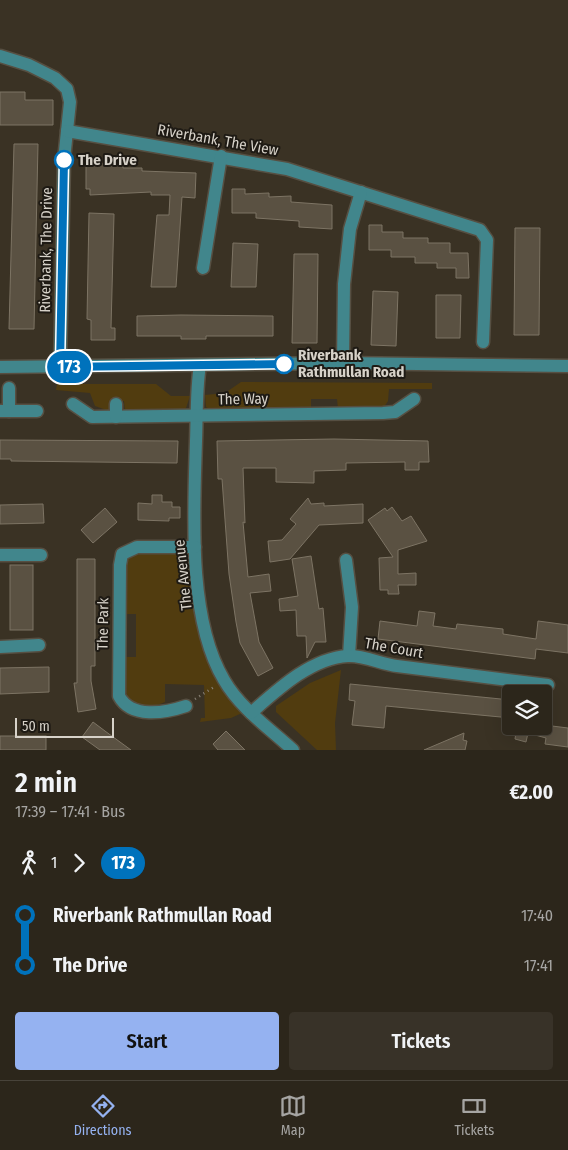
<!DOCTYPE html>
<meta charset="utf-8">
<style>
:root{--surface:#2c261b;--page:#383228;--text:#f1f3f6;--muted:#a6a5a3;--line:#48433a;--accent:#95b2f1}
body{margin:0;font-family:"Fira Sans Condensed",sans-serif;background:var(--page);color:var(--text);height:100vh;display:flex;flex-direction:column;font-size:19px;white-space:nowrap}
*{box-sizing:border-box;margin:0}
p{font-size:16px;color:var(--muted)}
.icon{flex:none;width:28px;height:28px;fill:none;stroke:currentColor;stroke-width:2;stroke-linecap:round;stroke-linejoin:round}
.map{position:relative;height:750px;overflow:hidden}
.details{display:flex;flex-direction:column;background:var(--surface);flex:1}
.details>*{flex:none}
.badge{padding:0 10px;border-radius:16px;font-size:18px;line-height:32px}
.buttons{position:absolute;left:502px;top:685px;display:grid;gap:10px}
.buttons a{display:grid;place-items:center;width:50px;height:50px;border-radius:5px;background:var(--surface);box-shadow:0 5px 20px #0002,0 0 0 1px var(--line);font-size:25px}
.scale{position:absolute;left:15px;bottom:12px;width:99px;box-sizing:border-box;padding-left:5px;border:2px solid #d7d2c9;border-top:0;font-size:14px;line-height:18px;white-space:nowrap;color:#d7d2c9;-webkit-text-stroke:4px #1e1a14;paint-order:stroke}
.map>.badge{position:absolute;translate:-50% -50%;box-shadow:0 0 0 2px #fff}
.legs{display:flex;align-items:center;gap:8px;height:55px;padding:0 15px;font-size:16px}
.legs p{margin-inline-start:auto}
.summary{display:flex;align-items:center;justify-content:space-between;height:85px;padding:0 15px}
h1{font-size:28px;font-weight:600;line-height:38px}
.cta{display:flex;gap:10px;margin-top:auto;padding:10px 15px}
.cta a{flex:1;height:58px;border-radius:5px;background:var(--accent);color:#111;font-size:20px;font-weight:600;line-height:58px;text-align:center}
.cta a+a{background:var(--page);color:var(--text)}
ul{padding:0 15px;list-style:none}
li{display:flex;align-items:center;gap:18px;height:50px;font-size:19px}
li i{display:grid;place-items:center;width:8px;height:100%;margin:0 6px;background:currentColor}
li i::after{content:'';width:12px;height:12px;margin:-6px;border:4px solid;border-radius:50%;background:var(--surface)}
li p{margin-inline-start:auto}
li:first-child i{background:linear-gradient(#0000 50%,currentColor 0)}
li:last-child i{background:linear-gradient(currentColor 50%,#0000 0)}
.tab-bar{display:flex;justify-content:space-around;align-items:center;height:70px;border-top:1px solid var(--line);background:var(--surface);font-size:14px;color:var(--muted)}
.tab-bar a{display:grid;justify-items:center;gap:2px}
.tab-bar .on{color:var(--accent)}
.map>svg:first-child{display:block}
.green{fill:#513c0f}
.building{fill:#5a5142;stroke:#7d7464}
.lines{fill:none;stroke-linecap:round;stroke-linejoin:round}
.minor-casing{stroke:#564f42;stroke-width:15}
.path{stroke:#8a8378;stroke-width:2.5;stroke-dasharray:1 4;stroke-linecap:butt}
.minor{stroke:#41868c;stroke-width:12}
.line-1-casing{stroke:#fff;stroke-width:11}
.line-1{stroke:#0072bc;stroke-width:8}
.stop-1-dot{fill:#fff;stroke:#0072bc;stroke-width:2.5}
.labels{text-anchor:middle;stroke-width:4;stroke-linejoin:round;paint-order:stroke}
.street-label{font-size:15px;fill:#d7d2c9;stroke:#1e1a14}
.stop-label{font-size:15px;font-weight:bold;fill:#d7d2c9;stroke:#1e1a14;text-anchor:start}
</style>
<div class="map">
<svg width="568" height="750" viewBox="0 0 568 750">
<rect width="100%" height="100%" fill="#3a3224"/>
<!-- green -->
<g class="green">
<path d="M241,382L432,383V389H389L388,401L384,407L338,409L337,399H311V409H209L206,407L205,395L225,393Z"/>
<path d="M57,384H156L171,396H190L186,408L181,412H125L124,401H109V411L95,406L90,393L56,390Z"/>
<path d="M138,552L181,553L189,558C194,597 195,640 214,675C222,689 232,701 242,713L231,718L200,722L201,718H205L204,685L165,684V702C153,708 140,707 129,700L125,690L124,657H136V614H125L126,561Z"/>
<path d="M341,670L335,723L336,750H317L276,712V706L310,683Z"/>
</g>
<!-- building -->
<g class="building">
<path d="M0,92H25V100H53V125H0Z"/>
<path d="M14,144H38L34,329H9Z"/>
<path d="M86,164H123V168H142V171L196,173L195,198L182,197L176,287H151L157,215H169L170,195H151V192L90,195V189H86Z"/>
<path d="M232,189H245V194L269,193V197L291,196V202L332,205V229L299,227V221L256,218V213H232Z"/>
<path d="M89,213L114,214L111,328H115V340H91V320L87,319Z"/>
<path d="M369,225H382V232H403V238H428V243H450V253H468L469,278H456V268H437V263H415V257H391V250H369Z"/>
<path d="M515,228H540L539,335H514Z"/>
<path d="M233,243L258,244L256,287H231Z"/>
<path d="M294,254H318L317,343H292Z"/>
<path d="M373,291L398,292L396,346L371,345Z"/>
<path d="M436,295H461L460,338H436Z"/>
<path d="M181,315L273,316V336H206V339H181V336H137V316Z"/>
<path d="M334,439L428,441L429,462H419V470H405V462L346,463V470L314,471V483L276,482V468H243L245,523L243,522L248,577L269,574L271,591L250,593L259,642L273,668L258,676L240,643L236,622L229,574L222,479H218L217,441Z"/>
<path d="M0,440L178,441L177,463L11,461V459H0Z"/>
<path d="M152,495H162V502H172V507H180V518H169V521L138,520V503L152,504Z"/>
<path d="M308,498L311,504L324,503V506L363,504V523L319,525L290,559L270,562L268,541L282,540L296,524L290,519Z"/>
<path d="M43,504L44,523L0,524V505Z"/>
<path d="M392,507L402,521L411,516L427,541L398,550V574L416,573V585H398L399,594H388V590H380L379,558L393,557L368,520L385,508L387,511Z"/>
<path d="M105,508L117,522L93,543L81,530Z"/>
<path d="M311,556L319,609L323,608L326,642H315L307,658L306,636H297L296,610L280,611L279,599L298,596L292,559Z"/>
<path d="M77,559H95V666H91V681L96,709L78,712L74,683H77Z"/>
<rect x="10" y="565" width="23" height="65"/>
<path d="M419,611L435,613L433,626L456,629L457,624L503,629V634L536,639L538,621L568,625V653L536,649L535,659L378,639L380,621L417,626Z"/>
<path d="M49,667V692L0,694V668Z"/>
<path d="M350,684L511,700V718L386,706L384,728L352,725L355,701L349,700Z"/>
<path d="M93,722L109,734L131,750H100L82,737Z"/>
<path d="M544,725L568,728V747L545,744L546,738L528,733L526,742L515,739L517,726Z"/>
<path d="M226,731L245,750H218L213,744Z"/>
<path d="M464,733L463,740L467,741L465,750H424Z"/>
<rect x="0" y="736" width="46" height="14"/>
</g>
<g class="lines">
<!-- minor casing -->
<g class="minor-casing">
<g id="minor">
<path d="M0,56L29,65L55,78L67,89L70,102L64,160L60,367"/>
<path d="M67,131L287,169L480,230L487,240L483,342"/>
<path d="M203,268L221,156"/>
<path d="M343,363L344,284L350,229L361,192"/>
<path d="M200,365C196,390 197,416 196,441C194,511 187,618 224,680C240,708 269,728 293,750"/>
<path d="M0,367L343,363L568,366"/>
<path d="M9,388V411"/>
<path d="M73,404L92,417L383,413L395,412L414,399"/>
<path d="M116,404V417"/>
<path d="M0,411H37"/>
<path d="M0,555H41"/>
<path d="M346,560L352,607L349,656"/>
<path d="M0,647L39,645"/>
<path d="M186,706C165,713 131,719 119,696L120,565L122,554L137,547H195"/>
<path d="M251,713C277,690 311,658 348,656C363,655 381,664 397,666C447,672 497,679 548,685"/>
</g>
</g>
<!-- path -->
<path class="path" d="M195,699L214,687"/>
<!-- minor -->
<use href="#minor" class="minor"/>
</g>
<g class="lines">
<!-- line-1 casing -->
<g class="line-1-casing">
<path id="line-1" d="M64,160L60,367L284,364"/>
</g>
<!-- line-1 -->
<use href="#line-1" class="line-1"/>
</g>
<!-- markers -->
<g class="stop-1-dot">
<circle cx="64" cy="160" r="9"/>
<circle cx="284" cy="364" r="9"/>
</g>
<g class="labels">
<!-- street labels -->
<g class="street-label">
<text transform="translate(218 140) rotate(10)" y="5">Riverbank, The View</text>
<text transform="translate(46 250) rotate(-89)" y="5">Riverbank, The Drive</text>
<text transform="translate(243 399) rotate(-1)" y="5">The Way</text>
<text transform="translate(183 575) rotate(-96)" y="5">The Avenue</text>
<text transform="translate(103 624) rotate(-89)" y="5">The Park</text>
<text transform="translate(394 648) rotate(10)" y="5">The Court</text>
</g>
<!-- stop labels -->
<g class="stop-label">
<text x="78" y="165">The Drive</text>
<text x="298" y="360">Riverbank<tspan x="298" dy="17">Rathmullan Road</tspan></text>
</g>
</g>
</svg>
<div class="buttons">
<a><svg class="icon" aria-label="layers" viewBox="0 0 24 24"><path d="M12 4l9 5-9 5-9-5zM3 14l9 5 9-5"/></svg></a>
</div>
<div class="scale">50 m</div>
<b class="badge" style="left:69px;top:367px;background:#0072bc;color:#fff">173</b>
</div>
<section class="details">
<div class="summary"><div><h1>2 min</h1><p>17:39 – 17:41 · Bus</p></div><b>€2.00</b></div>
<div class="legs"><svg class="icon" aria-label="walk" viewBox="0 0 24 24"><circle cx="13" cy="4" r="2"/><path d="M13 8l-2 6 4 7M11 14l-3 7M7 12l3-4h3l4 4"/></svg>1<svg class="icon" aria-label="forward" viewBox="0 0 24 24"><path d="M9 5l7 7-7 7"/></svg><b class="badge" style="background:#0072bc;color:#fff">173</b></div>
<ul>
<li><i style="color:#0072bc"></i><b>Riverbank Rathmullan Road</b><p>17:40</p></li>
<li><i style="color:#0072bc"></i><b>The Drive</b><p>17:41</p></li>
</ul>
<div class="cta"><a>Start</a><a>Tickets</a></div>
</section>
<nav class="tab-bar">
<a class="on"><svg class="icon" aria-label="directions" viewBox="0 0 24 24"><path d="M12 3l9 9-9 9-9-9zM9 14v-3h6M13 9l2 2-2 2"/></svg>Directions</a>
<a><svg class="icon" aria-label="map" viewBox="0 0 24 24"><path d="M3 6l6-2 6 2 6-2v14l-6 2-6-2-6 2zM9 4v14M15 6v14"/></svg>Map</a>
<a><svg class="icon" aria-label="tickets" viewBox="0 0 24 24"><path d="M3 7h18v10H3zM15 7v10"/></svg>Tickets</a>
</nav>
